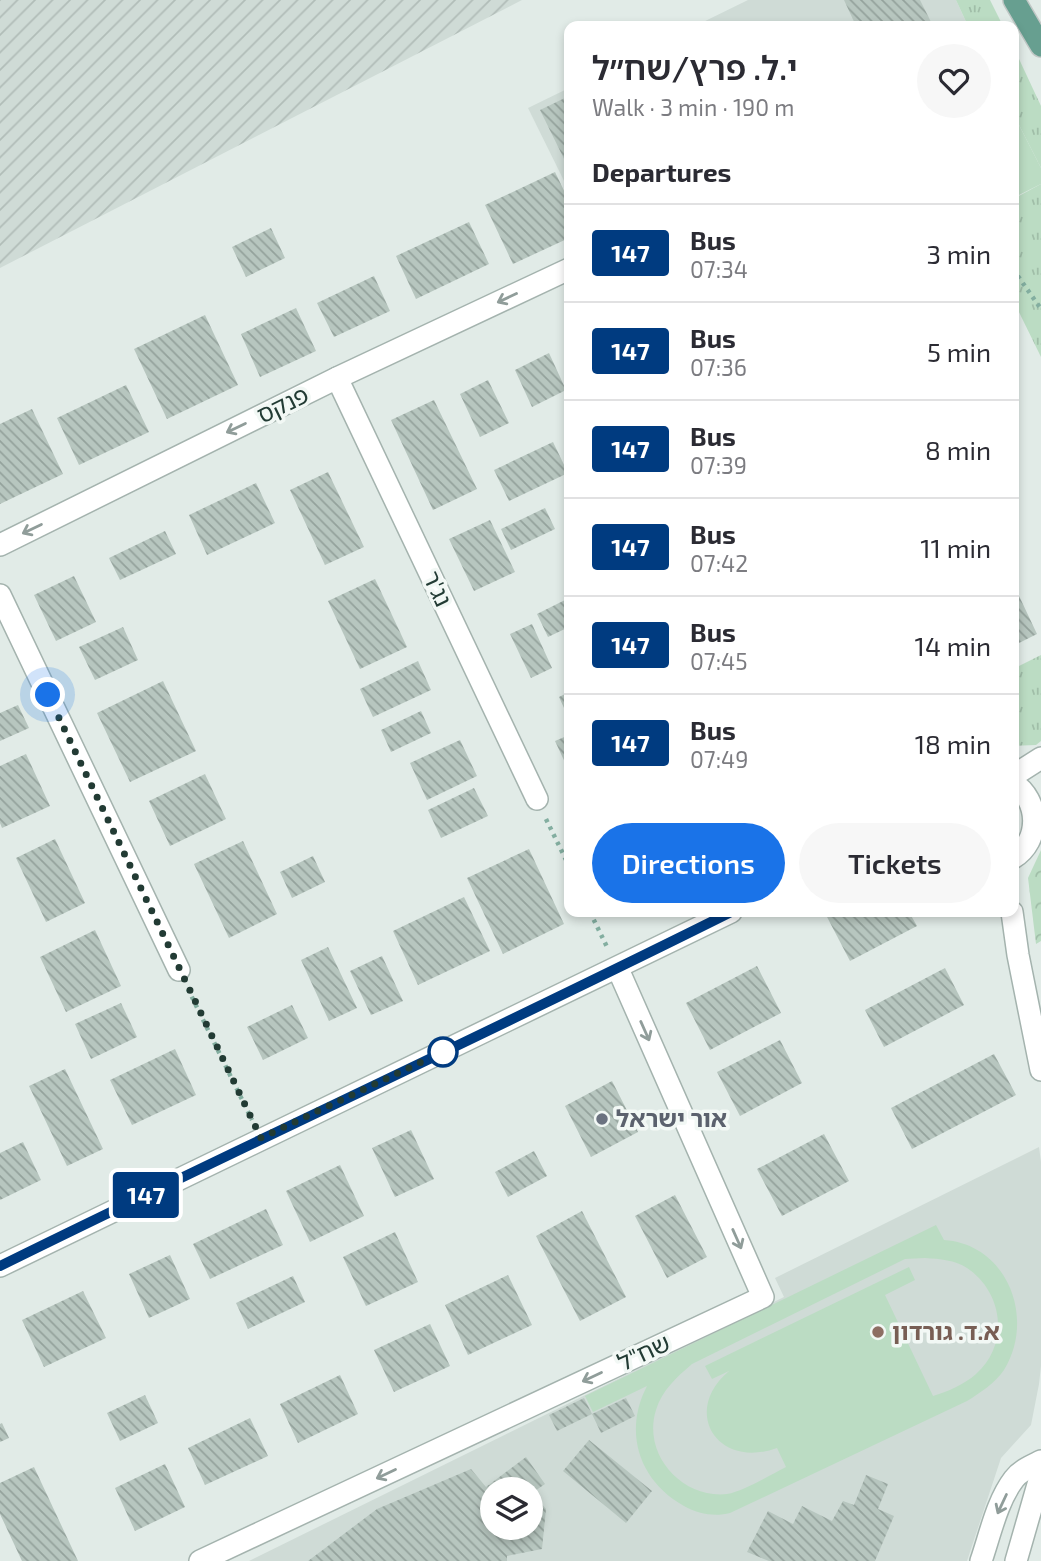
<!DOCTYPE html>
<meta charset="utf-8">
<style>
:root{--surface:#fff;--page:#f7f7f7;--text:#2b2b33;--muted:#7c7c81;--line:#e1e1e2;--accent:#1a73e8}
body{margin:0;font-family:"Exo 2","Noto Sans Hebrew",sans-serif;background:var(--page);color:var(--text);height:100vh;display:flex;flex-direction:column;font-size:26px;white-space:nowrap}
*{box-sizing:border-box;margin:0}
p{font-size:23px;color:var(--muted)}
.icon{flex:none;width:38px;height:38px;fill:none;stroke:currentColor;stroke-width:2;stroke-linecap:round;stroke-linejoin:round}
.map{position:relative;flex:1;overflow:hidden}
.drawer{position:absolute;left:564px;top:21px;width:455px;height:896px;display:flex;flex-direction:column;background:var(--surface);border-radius:14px;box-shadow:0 4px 10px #0003}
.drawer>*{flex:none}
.badge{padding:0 14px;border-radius:5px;font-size:24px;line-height:46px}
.buttons{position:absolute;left:480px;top:1477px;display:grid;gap:14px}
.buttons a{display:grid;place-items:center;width:63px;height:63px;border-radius:50%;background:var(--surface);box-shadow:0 4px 10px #0003;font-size:35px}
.you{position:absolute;width:35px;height:35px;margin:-18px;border:5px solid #fff;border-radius:50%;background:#1a73e8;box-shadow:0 0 0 10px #1a73e833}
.map>.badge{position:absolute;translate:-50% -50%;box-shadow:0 0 0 4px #fff}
h2{padding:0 28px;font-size:26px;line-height:63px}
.round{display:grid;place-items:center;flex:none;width:74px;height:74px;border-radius:37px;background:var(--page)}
.headline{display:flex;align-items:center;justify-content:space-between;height:119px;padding:0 28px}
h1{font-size:33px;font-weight:600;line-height:52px}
.cta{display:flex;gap:14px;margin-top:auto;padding:14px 28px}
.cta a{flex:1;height:80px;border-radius:42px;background:var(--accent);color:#fff;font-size:28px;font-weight:600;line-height:80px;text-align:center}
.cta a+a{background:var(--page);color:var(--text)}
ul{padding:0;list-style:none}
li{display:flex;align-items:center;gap:21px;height:98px;padding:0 28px;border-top:2px solid var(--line)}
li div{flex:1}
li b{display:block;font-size:26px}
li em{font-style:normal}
li .badge{min-width:77px;font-weight:700;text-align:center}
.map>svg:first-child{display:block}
.built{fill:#cfdbd6;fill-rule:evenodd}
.industrial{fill:url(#industrial-furrows)}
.grass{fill:url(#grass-tufts)}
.park{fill:url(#park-crowns)}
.garden{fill:#bbdcc3;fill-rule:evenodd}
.building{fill:url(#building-back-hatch);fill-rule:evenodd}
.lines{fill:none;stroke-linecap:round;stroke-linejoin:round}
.minor-casing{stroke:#a4b3ae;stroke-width:24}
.major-casing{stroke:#c1c8c6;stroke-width:24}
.path{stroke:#83aea0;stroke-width:4.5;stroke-dasharray:3.5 5;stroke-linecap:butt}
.minor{stroke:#fff;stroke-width:21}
.major{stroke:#679f90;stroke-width:21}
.oneway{stroke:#909d9a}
.line-casing{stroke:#fff;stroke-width:16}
.line{stroke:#003b80;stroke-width:10}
.walk{stroke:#223b34;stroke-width:7;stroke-dasharray:0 12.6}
.stop-dot{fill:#fff;stroke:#003b80;stroke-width:3.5}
.worship-dot{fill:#6b7280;stroke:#f2f8f5;stroke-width:2.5}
.education-dot{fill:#8d6e63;stroke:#f2f8f5;stroke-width:2.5}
.labels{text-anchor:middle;stroke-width:7;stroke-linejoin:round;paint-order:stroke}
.street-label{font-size:24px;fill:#223b34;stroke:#f2f8f5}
.worship-label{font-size:24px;font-weight:bold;fill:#5b616d;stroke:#f2f8f5;text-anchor:start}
.education-label{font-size:24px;font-weight:bold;fill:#785e54;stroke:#f2f8f5;text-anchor:start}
</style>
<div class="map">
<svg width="1041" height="1561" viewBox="0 0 1041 1561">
<defs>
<pattern id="industrial-furrows" width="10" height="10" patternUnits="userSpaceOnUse" patternTransform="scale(1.75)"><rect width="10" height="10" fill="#cfdbd6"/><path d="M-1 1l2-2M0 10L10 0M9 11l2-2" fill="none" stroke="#b1bdb8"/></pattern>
<pattern id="grass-tufts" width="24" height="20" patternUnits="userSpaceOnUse" patternTransform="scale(1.75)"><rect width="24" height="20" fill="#bbdcc3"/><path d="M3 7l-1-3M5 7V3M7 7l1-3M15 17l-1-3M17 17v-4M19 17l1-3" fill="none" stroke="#a0bea8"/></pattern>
<pattern id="park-crowns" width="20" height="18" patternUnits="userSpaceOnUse" patternTransform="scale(1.75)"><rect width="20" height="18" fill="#bbdcc3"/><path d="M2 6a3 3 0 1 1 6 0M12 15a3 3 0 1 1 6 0" fill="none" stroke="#a0bea8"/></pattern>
<pattern id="building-back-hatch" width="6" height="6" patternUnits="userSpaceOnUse" patternTransform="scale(1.75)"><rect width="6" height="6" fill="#b7c6bf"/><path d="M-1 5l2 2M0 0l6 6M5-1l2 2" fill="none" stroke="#94a29c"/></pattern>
</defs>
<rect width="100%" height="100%" fill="#e1ebe7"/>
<!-- built -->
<g class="built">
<path d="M748,0H956L968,26H695Z"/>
<path d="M569,88V191L528,108Z"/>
<path d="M1039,1147L1041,1162V1366L1039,1384L1031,1425L1001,1458L967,1561H249L784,1297L775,1278ZM492,1489H530V1528H492Z"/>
</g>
<!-- industrial -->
<path class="industrial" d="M0,0H522L0,268Z"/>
<!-- grass -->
<g class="grass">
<path d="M956,0H990L1003,26H968Z"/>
<path d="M1013,46L1041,106V168L1013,113Z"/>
<path d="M1041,184V357L1013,300V199Z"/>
<path d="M1041,655V741L1036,745L1013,746V669Z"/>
</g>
<!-- park -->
<path class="park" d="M1041,850V941L1036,944L1028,878Z"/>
<!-- garden -->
<g class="garden">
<path d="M1013,113L1041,168V184L1013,198Z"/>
<path d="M936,1225L944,1240C1007,1244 1036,1318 1004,1370C995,1383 980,1393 967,1401L730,1513C715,1517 698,1514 684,1506C639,1481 623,1432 647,1386L593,1412L585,1396ZM925,1258C940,1259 955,1260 967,1268C1003,1292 1010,1344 976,1374C965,1384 947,1392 933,1396L885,1295L915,1280L909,1267L705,1366L712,1379L729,1371C681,1411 717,1470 777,1448L786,1467C770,1475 744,1491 727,1494C682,1499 642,1454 656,1410C662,1390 677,1377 692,1364L905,1259Z"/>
</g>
<!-- building -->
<g class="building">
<path d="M844,0H920L933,26H856Z"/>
<path d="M569,96V169L540,110Z"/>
<path d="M555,172L569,201V238L513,264L485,205Z"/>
<path d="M469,222L489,264L416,299L396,256Z"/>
<path d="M271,228L285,258L246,277L232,247Z"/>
<path d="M374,276L390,311L334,337L317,303Z"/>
<path d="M296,308L316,351L260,377L241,334Z"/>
<path d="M205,315L238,385L167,419L134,349Z"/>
<path d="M549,353L566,390L532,407L515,370Z"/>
<path d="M488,380L509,423L480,437L460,394Z"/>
<path d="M126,385L149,432L79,465L57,418Z"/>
<path d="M434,400L477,489L433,510L391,420Z"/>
<path d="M32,409L63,474L0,504V424Z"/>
<path d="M553,442L568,473L509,501L494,470Z"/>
<path d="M328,472L364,547L325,565L290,490Z"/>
<path d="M256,483L275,523L207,555L189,515Z"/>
<path d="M545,508L555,529L511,550L501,529Z"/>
<path d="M490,520L515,572L474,591L449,539Z"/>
<path d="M165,531L176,554L120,580L109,558Z"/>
<path d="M74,576L96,622L56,641L34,595Z"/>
<path d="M375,579L407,647L360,669L328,601Z"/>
<path d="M1013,583L1037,634L1013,646Z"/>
<path d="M569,598V627L548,637L537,614Z"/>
<path d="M532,624L552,668L531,678L510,634Z"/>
<path d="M123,627L138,660L95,680L79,647Z"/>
<path d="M418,661L431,690L373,717L360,689Z"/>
<path d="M163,681L196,751L130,782L97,713Z"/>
<path d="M569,692V719L559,697Z"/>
<path d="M18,705L29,728L0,741V713Z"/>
<path d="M421,711L431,733L391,752L381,730Z"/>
<path d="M569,735V771L555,741Z"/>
<path d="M460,740L477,776L427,800L410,763Z"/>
<path d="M26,754L50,806L2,828L0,823V766Z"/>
<path d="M205,774L226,819L170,846L149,801Z"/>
<path d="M474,788L488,816L441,838L428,810Z"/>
<path d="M55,839L85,903L46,922L16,858Z"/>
<path d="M243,841L277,914L229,938L194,864Z"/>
<path d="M529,849L564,924L503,954L467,878Z"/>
<path d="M313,856L325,882L292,898L280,872Z"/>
<path d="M464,897L490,951L418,985L393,931Z"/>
<path d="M833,912H909L917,926L850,961L826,915Z"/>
<path d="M95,930L121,986L66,1012L40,957Z"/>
<path d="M328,947L357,1008L329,1021L301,960Z"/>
<path d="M382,956L403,1001L371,1015L350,971Z"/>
<path d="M757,966L781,1013L710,1050L686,1003Z"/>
<path d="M945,968L964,1005L884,1047L865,1010Z"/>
<path d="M121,1003L137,1037L91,1059L75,1024Z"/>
<path d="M292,1005L308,1038L263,1060L247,1027Z"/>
<path d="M780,1040L802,1083L740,1116L717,1072Z"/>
<path d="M175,1049L196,1095L132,1125L110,1080Z"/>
<path d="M994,1054L1016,1095L912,1149L891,1108Z"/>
<path d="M65,1069L103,1149L67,1166L29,1086Z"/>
<path d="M612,1081L638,1132L591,1157L565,1106Z"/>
<path d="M411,1130L434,1179L395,1197L372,1148Z"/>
<path d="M824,1134L849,1181L782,1216L757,1169Z"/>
<path d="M23,1142L41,1180L0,1200V1153Z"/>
<path d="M534,1151L547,1176L508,1197L495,1172Z"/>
<path d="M340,1165L364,1216L310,1242L286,1191Z"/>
<path d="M675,1195L707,1257L667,1278L635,1216Z"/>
<path d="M266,1209L283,1245L210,1279L193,1244Z"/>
<path d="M582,1211L626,1297L580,1321L536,1236Z"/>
<path d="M395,1232L418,1282L366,1306L343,1257Z"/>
<path d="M170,1255L190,1299L149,1318L129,1274Z"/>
<path d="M508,1275L532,1325L468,1355L445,1305Z"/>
<path d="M293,1276L305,1302L248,1329L236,1303Z"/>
<path d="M83,1291L106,1338L44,1367L22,1320Z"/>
<path d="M430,1324L450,1366L394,1392L374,1350Z"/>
<path d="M340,1375L358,1414L298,1443L280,1404Z"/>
<path d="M145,1395L158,1423L120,1441L107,1413Z"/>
<path d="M584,1398L592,1414L626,1398L635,1416L601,1433L592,1414L557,1431L549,1415Z"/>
<path d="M250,1418L268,1456L205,1485L188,1448Z"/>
<path d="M2,1423L9,1438L0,1442V1424Z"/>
<path d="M589,1440L652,1491L626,1523L563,1471Z"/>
<path d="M526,1457L545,1484L532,1493L546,1509L542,1549L507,1556V1561H308L377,1509L471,1469L486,1487ZM492,1489H530V1528H492Z"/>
<path d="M165,1464L185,1507L135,1531L115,1488Z"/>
<path d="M34,1467L78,1561H22L0,1514V1483Z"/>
<path d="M866,1475L888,1484L878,1509L894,1516L875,1561H769L747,1552L768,1511L793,1524L802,1506L832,1521L843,1501L854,1505Z"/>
</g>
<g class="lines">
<!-- minor casing -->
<g class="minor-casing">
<g id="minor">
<path d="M337,378L537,799"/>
<path d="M0,545L337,378L569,269"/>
<path d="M0,595L179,970"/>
<path d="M1013,776L1041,758"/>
<path d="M1013,783C1040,800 1041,841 1013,858"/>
<path d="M1012,912L1018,955L1041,1070"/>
<path d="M0,1266L731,912"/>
<path d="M200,1561L763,1297L618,969"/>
<path d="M981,1561C990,1535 997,1501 1014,1479C1021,1470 1031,1466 1041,1461"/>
<path d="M1016,1561L1041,1474"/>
</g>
</g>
<!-- major casing -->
<g class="major-casing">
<path id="major" d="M1014,0L1041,46"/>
</g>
<!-- path -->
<g class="path">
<path d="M1013,269L1041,309"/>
<path d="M546,819L569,866"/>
<path d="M590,912L608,949"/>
<path d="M188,989L252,1120"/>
</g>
<!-- minor -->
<use href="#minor" class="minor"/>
<!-- major -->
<use href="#major" class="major"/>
</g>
<!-- one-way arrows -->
<defs><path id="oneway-shaft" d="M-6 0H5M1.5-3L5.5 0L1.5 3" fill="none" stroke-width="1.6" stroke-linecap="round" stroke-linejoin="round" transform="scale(1.75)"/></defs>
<g class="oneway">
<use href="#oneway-shaft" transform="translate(507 298) rotate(155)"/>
<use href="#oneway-shaft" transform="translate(236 428) rotate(154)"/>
<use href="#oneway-shaft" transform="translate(32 529) rotate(154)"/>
<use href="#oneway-shaft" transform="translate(645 1031) rotate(66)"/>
<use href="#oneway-shaft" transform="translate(737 1239) rotate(66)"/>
<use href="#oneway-shaft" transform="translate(592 1377) rotate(155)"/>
<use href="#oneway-shaft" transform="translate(386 1474) rotate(155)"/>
<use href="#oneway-shaft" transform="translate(1002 1504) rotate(115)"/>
</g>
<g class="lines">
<!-- line casing -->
<g class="line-casing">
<path id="line" d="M0,1266C243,1146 489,1033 731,912"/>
</g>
<!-- line -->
<use href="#line" class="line"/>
<!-- walk -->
<path class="walk" d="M48,695L261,1138L451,1048L443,1052"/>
</g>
<!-- markers -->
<circle class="stop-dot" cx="443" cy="1052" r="14"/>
<circle class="worship-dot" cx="602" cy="1119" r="7"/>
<circle class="education-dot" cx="878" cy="1332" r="7"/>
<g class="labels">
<!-- street labels -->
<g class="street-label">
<text transform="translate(283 405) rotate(-26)" y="8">פנקס</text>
<text transform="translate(437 589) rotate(65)" y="8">נג'ר</text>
<text transform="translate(644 1353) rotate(-25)" y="8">שח"ל</text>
</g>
<!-- worship labels -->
<g class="worship-label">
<text x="616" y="1127">אור ישראל</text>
</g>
<!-- education labels -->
<g class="education-label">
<text x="892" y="1340">א.ד. גורדון</text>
</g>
</g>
</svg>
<div class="buttons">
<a><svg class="icon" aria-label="layers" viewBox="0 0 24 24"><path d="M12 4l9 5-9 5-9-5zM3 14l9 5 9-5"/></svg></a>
</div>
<div class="you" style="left:48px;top:695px"></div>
<b class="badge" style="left:146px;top:1195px;background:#003b80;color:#fff">147</b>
<section class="drawer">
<div class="headline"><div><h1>י.ל. פרץ/שח״ל</h1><p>Walk · 3 min · 190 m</p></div><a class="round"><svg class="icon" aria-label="heart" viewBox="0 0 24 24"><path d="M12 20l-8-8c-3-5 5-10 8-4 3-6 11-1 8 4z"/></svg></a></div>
<h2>Departures</h2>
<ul>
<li><span class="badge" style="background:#003b80;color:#fff">147</span><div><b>Bus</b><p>07:34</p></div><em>3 min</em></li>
<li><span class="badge" style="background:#003b80;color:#fff">147</span><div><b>Bus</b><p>07:36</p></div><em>5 min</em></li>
<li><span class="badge" style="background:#003b80;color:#fff">147</span><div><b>Bus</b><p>07:39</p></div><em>8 min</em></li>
<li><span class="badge" style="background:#003b80;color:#fff">147</span><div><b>Bus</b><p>07:42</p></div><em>11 min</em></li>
<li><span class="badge" style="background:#003b80;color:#fff">147</span><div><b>Bus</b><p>07:45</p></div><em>14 min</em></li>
<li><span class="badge" style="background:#003b80;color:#fff">147</span><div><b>Bus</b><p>07:49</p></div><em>18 min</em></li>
</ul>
<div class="cta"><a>Directions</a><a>Tickets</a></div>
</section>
</div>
